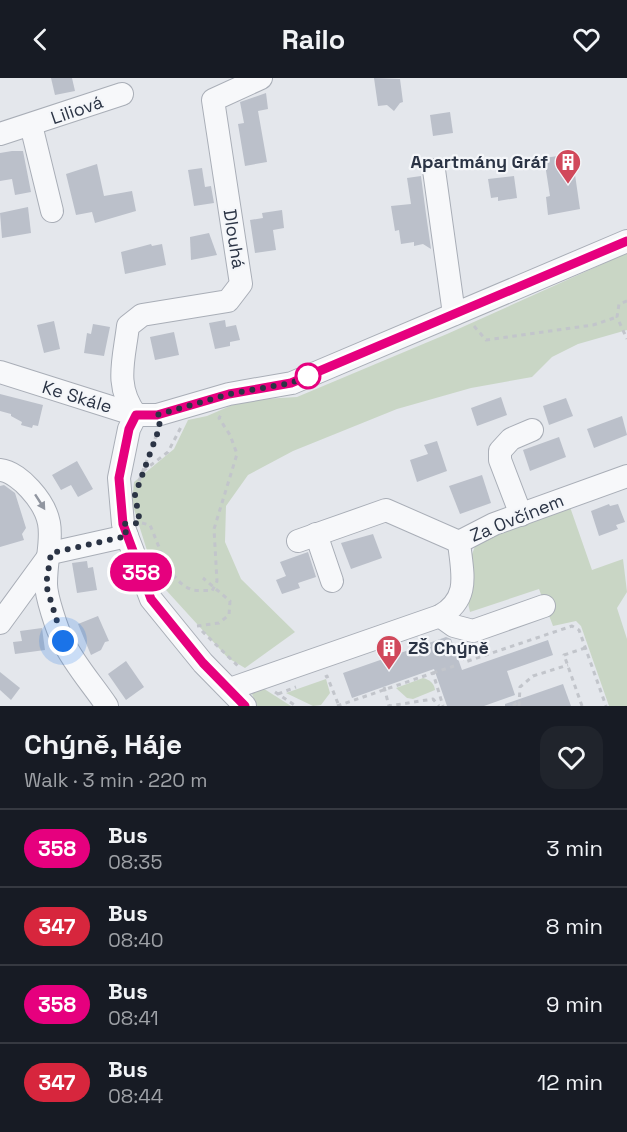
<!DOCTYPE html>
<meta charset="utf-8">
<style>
:root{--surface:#171b24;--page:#20242c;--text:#f1f3f6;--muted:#9ea1a6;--line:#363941}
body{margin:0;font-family:"Space Grotesk",sans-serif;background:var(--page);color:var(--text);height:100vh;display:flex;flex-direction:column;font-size:22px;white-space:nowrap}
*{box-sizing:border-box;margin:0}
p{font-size:20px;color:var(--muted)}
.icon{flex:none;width:33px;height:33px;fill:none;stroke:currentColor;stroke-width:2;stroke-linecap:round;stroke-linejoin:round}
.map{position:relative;height:628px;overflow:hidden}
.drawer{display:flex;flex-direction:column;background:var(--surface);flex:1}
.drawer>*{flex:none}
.badge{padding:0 12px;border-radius:20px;font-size:21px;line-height:39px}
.you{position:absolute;width:30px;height:30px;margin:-15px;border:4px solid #fff;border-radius:50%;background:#1a73e8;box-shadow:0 0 0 9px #1a73e833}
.map>.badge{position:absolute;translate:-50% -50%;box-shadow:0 0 0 3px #fff}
.round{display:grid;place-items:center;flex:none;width:63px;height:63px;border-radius:18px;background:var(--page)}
.headline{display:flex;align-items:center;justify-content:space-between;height:102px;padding:0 24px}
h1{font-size:28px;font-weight:600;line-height:45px}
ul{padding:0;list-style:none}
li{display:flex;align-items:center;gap:18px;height:78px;padding:0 24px;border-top:2px solid var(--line)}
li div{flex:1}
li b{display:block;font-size:22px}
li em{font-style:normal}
li .badge{min-width:66px;font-weight:700;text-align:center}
header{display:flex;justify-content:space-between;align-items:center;height:78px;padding:0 24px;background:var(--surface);font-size:27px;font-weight:600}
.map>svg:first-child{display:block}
.green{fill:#c9d6c5}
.building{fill:#bbc0ca}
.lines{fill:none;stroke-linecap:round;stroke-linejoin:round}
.minor-casing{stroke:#a9aeb7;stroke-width:24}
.path{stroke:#c2c5cb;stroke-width:3;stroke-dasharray:4.5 4.5;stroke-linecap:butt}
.minor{stroke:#f7f8fa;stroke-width:22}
.oneway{fill:#9196a0}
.line-casing{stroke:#fff;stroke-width:14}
.line{stroke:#e6007e;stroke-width:9}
.walk{stroke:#2b3445;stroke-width:6;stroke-dasharray:0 10.8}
.stop-dot{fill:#fff;stroke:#e6007e;stroke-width:3}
.labels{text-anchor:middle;stroke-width:4.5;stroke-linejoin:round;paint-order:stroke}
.street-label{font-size:18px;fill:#2b3445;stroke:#f4f6f9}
.poi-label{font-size:18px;font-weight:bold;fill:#2b3445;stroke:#f4f6f9;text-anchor:end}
</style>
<header><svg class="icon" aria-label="back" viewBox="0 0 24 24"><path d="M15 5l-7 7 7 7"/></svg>Railo<svg class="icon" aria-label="heart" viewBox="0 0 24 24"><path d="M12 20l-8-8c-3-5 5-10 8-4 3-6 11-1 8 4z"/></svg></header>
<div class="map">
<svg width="627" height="628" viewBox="0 0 627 628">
<rect width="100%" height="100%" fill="#e4e7ec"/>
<!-- green -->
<g class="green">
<path d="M627,175V252L578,266L552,279L532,299L471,310L397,331L293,373L248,397L226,428L225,464L241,501L295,554L245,590L228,580L156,501L132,425L134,404L174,371L188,342L207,338L244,322L297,319L447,256Z"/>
<path d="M570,429L592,492L623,481L627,514L617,530L627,561V628H609L581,548L576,543L553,548L539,511L470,534C464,511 467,483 478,462Z"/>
<path d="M423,600C430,602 434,605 435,612L413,621L407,620L396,610Z"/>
<path d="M326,601L330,615L321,627L313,628L286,615Z"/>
<path d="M258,607L291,628H257L252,616Z"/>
</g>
<!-- building -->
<g class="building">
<path d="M51,0H72L75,13L55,17Z"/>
<path d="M374,0L400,1L403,24L400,25L394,33L387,27L378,28Z"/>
<path d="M266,15L268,31L258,33L267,84L245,88L238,46L244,45L240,24Z"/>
<path d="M450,34L453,55L433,58L430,37Z"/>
<path d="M12,73H23L31,114L15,117L12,101L0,103V75Z"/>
<path d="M572,76L580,131L548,137L546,119L550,118L544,80Z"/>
<path d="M97,86L104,118L132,113L136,133L95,145L92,134L76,137L66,96Z"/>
<path d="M202,90L205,109L211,108L214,125L194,128L188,92Z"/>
<path d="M421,98L426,136L431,171L423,166L414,168V164L401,166L399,152L395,153L391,128L411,126L407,100Z"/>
<path d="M514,98L517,120L498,123V119L491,120L488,101Z"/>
<path d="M28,129L31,155L2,160L0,135Z"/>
<path d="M282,132L284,150L273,152L276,172L255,175L250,142L263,140L262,135Z"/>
<path d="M209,155L217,177L191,182L190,159Z"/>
<path d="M151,166L152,168L162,166L166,187L125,196L121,174Z"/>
<path d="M225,242L226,249L236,247L240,262L230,264V268L215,271L209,245Z"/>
<path d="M54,243L60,271L44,275L37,247Z"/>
<path d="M93,246L110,249L104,278L84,275L87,255L91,256Z"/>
<path d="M174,254L179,277L155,282L150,259Z"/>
<path d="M0,316L43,327L38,348L33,347L32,350L21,347L22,344L11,338V336L0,333Z"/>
<path d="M501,319L507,337L477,348L471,330Z"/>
<path d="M566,320L573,338L549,347L543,328Z"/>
<path d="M622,338L627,357L594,370L587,351Z"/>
<path d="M559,359L566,379L530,393L523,372Z"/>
<path d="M437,363L447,393L417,404L410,382L428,376L424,367Z"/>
<path d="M77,383L93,411L78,419L71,407L61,412L52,397Z"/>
<path d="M482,397L491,425L460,436L449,408Z"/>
<path d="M4,407L15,415L26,450L22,456L24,462L0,469V408Z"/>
<path d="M609,426L610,428L618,426L625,444L616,447L618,451L599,458L591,433Z"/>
<path d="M373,456L382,480L351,491L341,465Z"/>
<path d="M308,474L316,499L298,505L300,510L282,516L276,502L286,498L280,484Z"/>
<path d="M87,483L88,490L93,489L97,512L77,515L72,485Z"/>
<path d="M98,538L109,563L105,564L101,572L91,577L78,546Z"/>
<path d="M42,550L45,572L15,576L13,564L22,563L20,553Z"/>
<path d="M446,559L451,561L462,592L548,562L553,577L507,593L515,617L484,628H447L434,591L352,620L343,595Z"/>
<path d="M126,583L144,609L126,622L108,596Z"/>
<path d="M0,594L20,610L11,622L0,612Z"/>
<path d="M563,606L571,628H505V626Z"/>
</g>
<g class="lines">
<!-- minor casing -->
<g class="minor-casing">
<g id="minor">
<path d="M31,47L52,133"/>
<path d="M0,56L122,16"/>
<path d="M434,92L454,236"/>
<path d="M0,294L136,337H157L229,316L292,305L627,163"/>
<path d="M136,337C114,308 124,282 128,248L142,237L228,223L241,206L213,22L261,0"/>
<path d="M136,337L129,351L119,400L123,446L127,458L151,521L203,585L245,628"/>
<path d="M0,392C11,393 23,403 30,411C62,446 46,466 46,506C46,518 57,552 63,563C74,586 93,607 107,628"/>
<path d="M521,437L500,382V373L511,361L532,352"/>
<path d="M316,456L332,503"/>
<path d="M298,463L386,432L459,464"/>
<path d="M440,538L454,548L473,553L544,528"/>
<path d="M0,545L51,475L127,458"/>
<path d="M230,611L440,538C471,520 462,495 459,464L494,446L627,398"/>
</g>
</g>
<!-- path -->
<g class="path">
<path d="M627,223L619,226L617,239L627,261"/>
<path d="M474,248L486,262L593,247L617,239"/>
<path d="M143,393L168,374L181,349"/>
<path d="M139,403L158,353"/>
<path d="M142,445L150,447C159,467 169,505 193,512C199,513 206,512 212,513L217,503L214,451L237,376L230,357L219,340L221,337"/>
<path d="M197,548L219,545L229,537L230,523L203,500"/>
<path d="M202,553L240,590"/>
<path d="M461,569L465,584L572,548L579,552L606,628"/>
<path d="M433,595L454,588"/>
<path d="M325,599L327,598L339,628"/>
<path d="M384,609L389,628L433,621L439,628"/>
<path d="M275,614L296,628"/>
<path d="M278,616L296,609"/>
<path d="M337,628L433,595L443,628"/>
<path d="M513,628L519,623"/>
<path d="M519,628L520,609L533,598L568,587"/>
<path d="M582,628L564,577L585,570"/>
</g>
<!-- minor -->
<use href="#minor" class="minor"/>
</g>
<!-- one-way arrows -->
<defs><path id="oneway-solid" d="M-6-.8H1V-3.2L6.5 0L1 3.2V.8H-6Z" transform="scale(1.5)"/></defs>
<use class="oneway" href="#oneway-solid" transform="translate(40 424) rotate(57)"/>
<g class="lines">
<!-- line casing -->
<g class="line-casing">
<path id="line" d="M245,628L203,585L151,521L123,446L119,400L129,351L136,337H157L229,316L291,305L627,163"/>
</g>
<!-- line -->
<use href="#line" class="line"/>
<!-- walk -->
<path class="walk" d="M63,563L46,507L51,475L127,458L123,446L140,445L135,417L160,348L157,337L229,316L291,305L314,296L308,298"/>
</g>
<!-- icons -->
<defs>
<g id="building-pin" transform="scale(1.35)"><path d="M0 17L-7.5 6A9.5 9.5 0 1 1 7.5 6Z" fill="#d1495b" stroke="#f4f6f9"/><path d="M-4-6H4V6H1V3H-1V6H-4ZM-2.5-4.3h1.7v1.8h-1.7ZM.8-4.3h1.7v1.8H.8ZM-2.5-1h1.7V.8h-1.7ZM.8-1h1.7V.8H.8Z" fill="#fff"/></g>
</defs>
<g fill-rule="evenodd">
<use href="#building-pin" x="568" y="84"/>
<use href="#building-pin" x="389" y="570"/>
</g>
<!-- markers -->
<circle class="stop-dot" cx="308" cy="298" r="12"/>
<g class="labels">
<!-- street labels -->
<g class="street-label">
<text transform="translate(77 32) rotate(-19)" y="6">Liliová</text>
<text transform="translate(234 161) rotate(81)" y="6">Dlouhá</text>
<text transform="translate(77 319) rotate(17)" y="6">Ke Skále</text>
<text transform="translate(517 440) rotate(-22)" y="6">Za Ovčínem</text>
</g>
<!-- poi labels -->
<g class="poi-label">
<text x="548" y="90">Apartmány Gráf</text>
<text x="408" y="576" text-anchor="start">ZŠ Chýně</text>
</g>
</g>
</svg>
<div class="you" style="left:63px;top:563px"></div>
<b class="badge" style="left:141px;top:494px;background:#e6007e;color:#fff">358</b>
</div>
<section class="drawer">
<div class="headline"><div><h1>Chýně, Háje</h1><p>Walk · 3 min · 220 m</p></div><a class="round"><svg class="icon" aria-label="heart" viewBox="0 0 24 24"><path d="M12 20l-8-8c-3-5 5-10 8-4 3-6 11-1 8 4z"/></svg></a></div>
<ul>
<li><span class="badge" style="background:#e6007e;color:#fff">358</span><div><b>Bus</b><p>08:35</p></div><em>3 min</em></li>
<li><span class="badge" style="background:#d7263d;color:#fff">347</span><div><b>Bus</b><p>08:40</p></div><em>8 min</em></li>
<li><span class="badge" style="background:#e6007e;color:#fff">358</span><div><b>Bus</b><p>08:41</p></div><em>9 min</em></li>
<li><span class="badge" style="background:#d7263d;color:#fff">347</span><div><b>Bus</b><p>08:44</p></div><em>12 min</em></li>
</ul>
</section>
